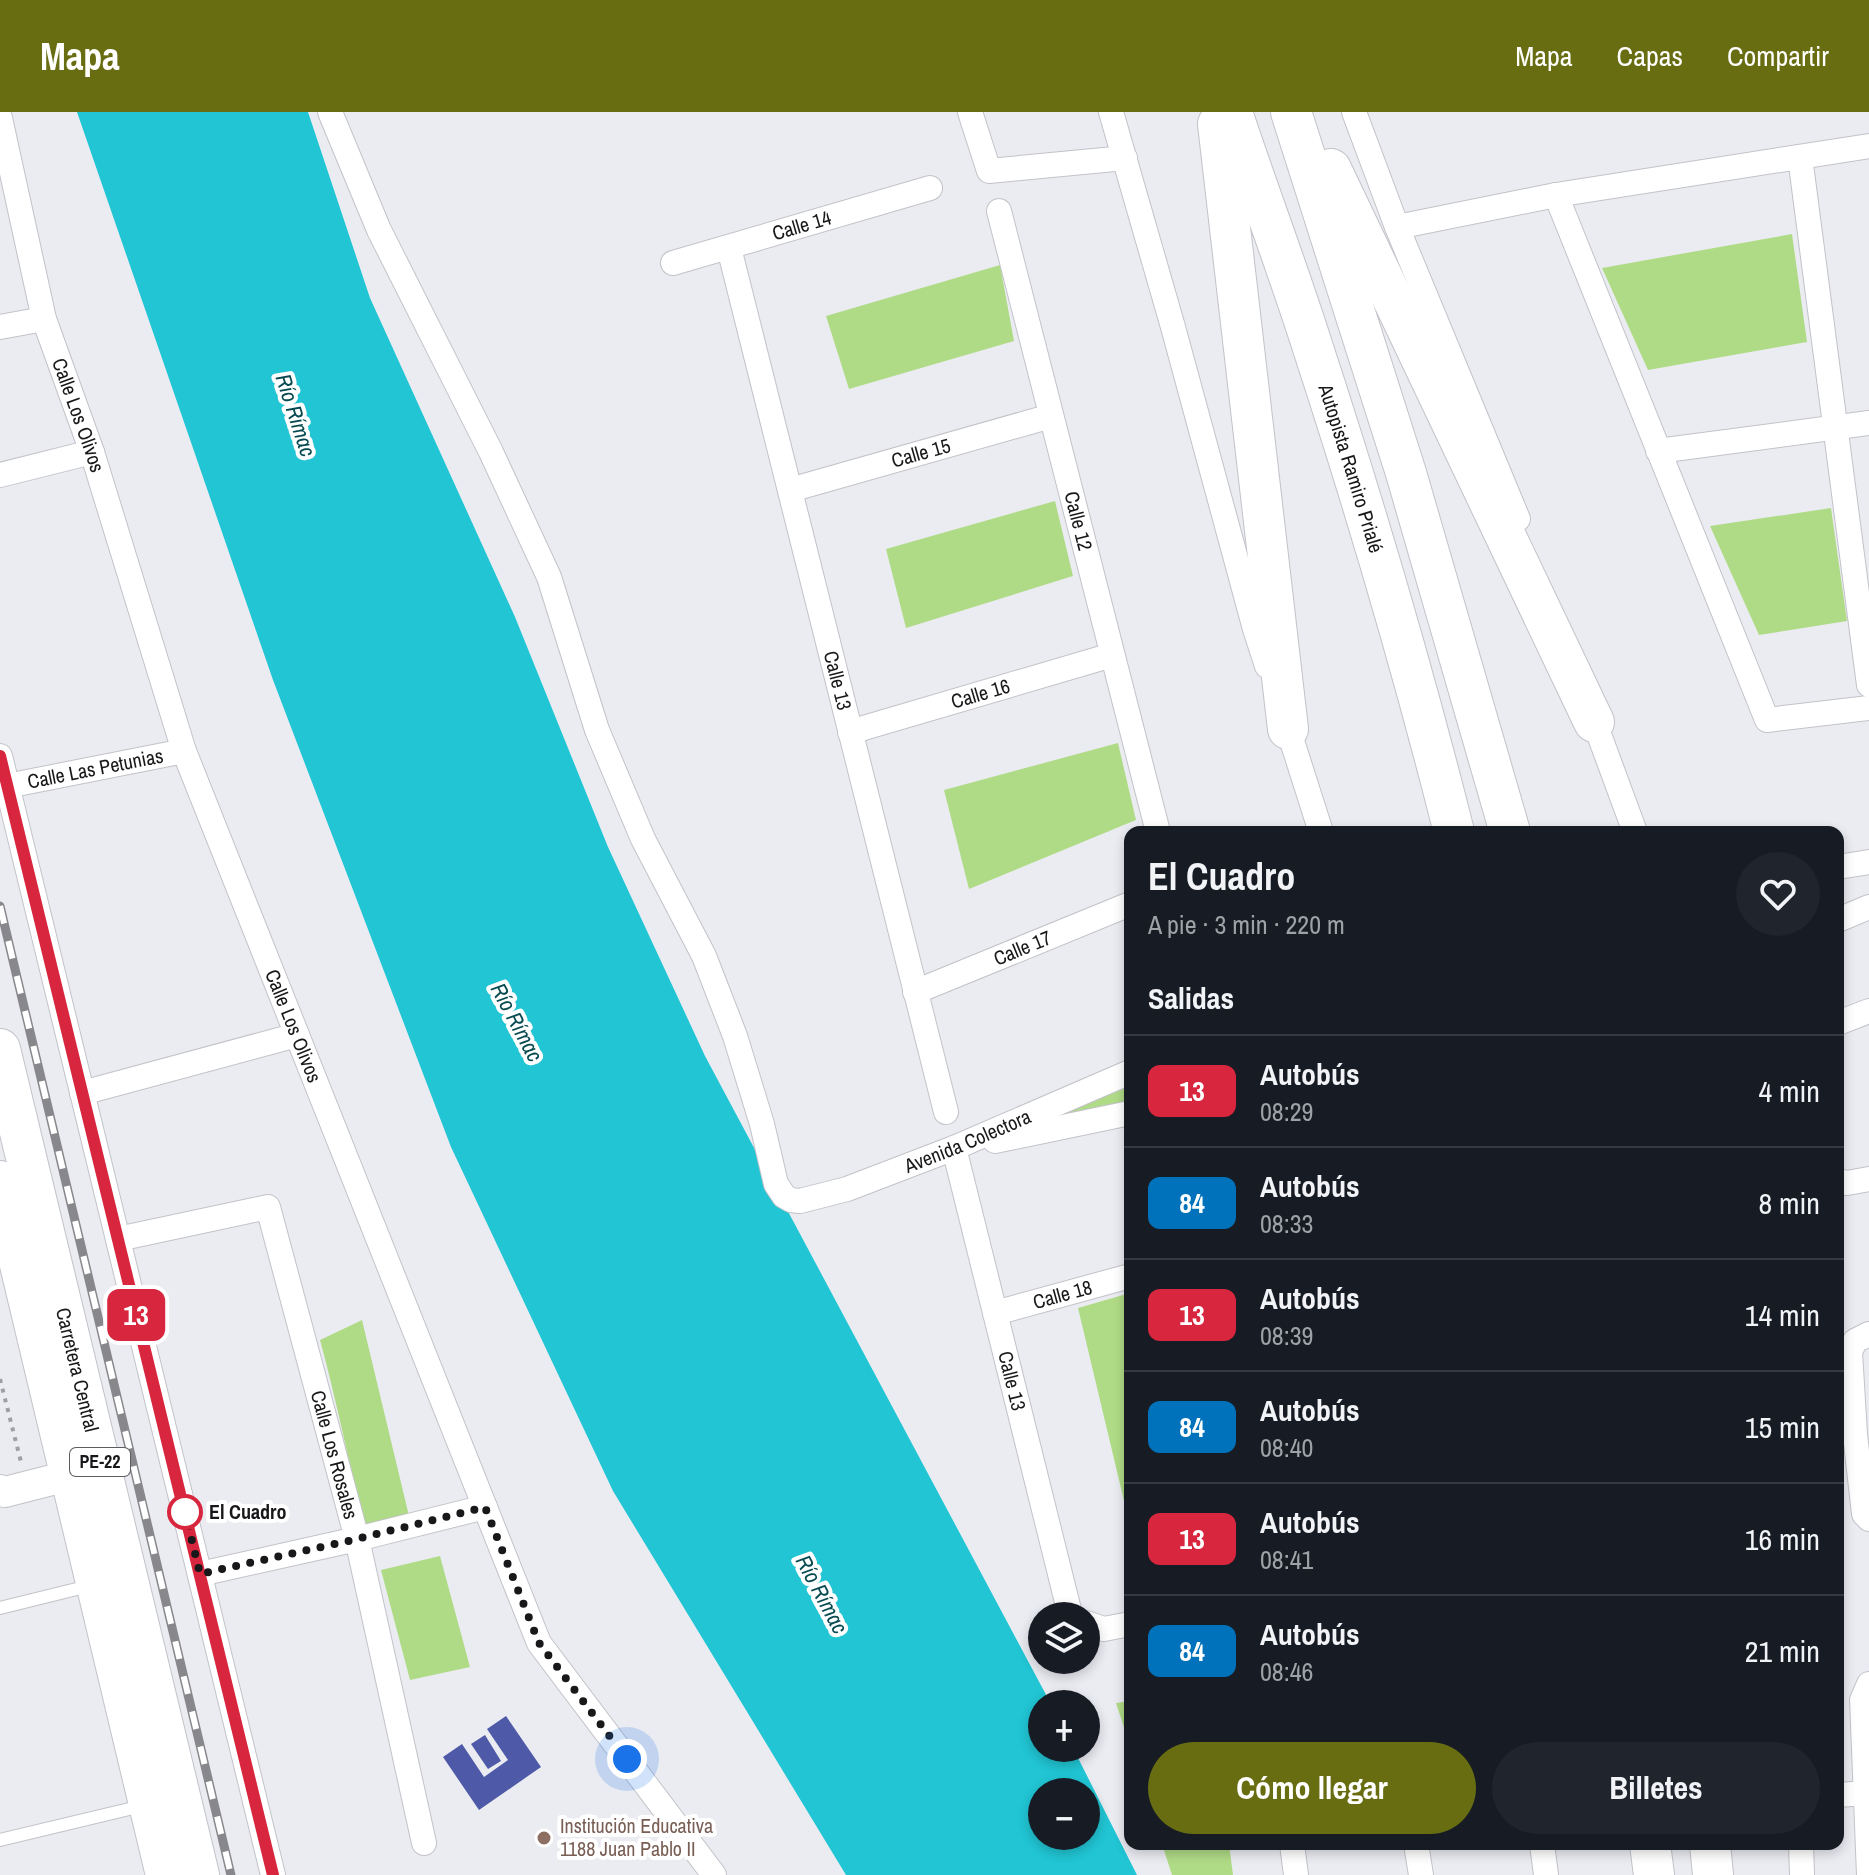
<!DOCTYPE html>
<html lang="es">
<meta charset="utf-8">
<style>
:root{--surface:#171b24;--page:#20242c;--text:#f1f3f6;--muted:#9ea1a6;--line:#363941;--accent:#696d11}
body{margin:0;font-family:"Archivo Narrow",sans-serif;background:var(--page);color:var(--text);height:100vh;display:flex;flex-direction:column;font-size:30px;white-space:nowrap}
*{box-sizing:border-box;margin:0}
p{font-size:26px;color:var(--muted)}
.icon{flex:none;width:44px;height:44px;fill:none;stroke:currentColor;stroke-width:2;stroke-linecap:round;stroke-linejoin:round}
.map{position:relative;flex:1;overflow:hidden}
.panel{position:absolute;left:1124px;top:714px;width:720px;height:1024px;display:flex;flex-direction:column;background:var(--surface);border-radius:16px;box-shadow:0 4px 12px #0003}
.panel>*{flex:none}
.badge{padding:0 16px;border-radius:12px;font-size:28px;line-height:52px}
.tools{position:absolute;left:1028px;top:1490px;display:grid;gap:16px}
.tools a{display:grid;place-items:center;width:72px;height:72px;border-radius:50%;background:var(--surface);box-shadow:0 4px 12px #0003;font-size:40px}
.you{position:absolute;width:40px;height:40px;margin:-20px;border:6px solid #fff;border-radius:50%;background:#1a73e8;box-shadow:0 0 0 12px #1a73e833}
.map>.badge{position:absolute;translate:-50% -50%;box-shadow:0 0 0 4px #fff}
h2{padding:0 24px;font-size:30px;line-height:72px}
.round{display:grid;place-items:center;flex:none;width:84px;height:84px;border-radius:42px;background:var(--page)}
.summary{display:flex;align-items:center;justify-content:space-between;height:136px;padding:0 24px}
h1{font-size:38px;font-weight:700;line-height:60px}
.primary-button{display:flex;gap:16px;margin-top:auto;padding:16px 24px}
.primary-button a{flex:1;height:92px;border-radius:48px;background:var(--accent);color:#fff;font-size:32px;font-weight:700;line-height:92px;text-align:center}
.primary-button a+a{background:var(--page);color:var(--text)}
ul{padding:0;list-style:none}
li{display:flex;align-items:center;gap:24px;height:112px;padding:0 24px;border-top:2px solid var(--line)}
li div{flex:1}
li b{display:block;font-size:30px}
li em{font-style:normal}
li .badge{min-width:88px;font-weight:700;text-align:center}
header{display:flex;align-items:center;gap:48px;box-sizing:border-box;height:112px;padding:0 40px;background:var(--accent);color:#fff}
header strong{font-size:38px}
nav{display:flex;gap:44px;margin-inline-start:auto;font-size:28px}
.map>svg:first-child{display:block}
.green{fill:#b0db86}
.water{fill:#21c5d4;fill-rule:evenodd}
.building{fill:#4e5aa7}
.lines{fill:none;stroke-linecap:round;stroke-linejoin:round}
.service-casing{stroke:#c2c3c9;stroke-width:14}
.minor-casing{stroke:#c2c3c9;stroke-width:26}
.tertiary-casing{stroke:#c2c3c9;stroke-width:32}
.trunk-casing{stroke:#c2c3c9;stroke-width:42}
.path{stroke:#9e9ea3;stroke-width:4;stroke-dasharray:4 6;stroke-linecap:butt}
.service{stroke:#fff;stroke-width:12}
.minor{stroke:#fff;stroke-width:24}
.tertiary{stroke:#fff;stroke-width:30}
.trunk{stroke:#fff;stroke-width:40}
.rail-casing{stroke:#88888c;stroke-width:9}
.rail{stroke:#fff;stroke-width:6;stroke-dasharray:18;stroke-linecap:butt}
.line-casing{stroke:#fff;stroke-width:18}
.line{stroke:#d7263d;stroke-width:12}
.walk{stroke:#18181a;stroke-width:8;stroke-dasharray:0 14.4}
.stop-dot{fill:#fff;stroke:#d7263d;stroke-width:4}
.education-dot{fill:#8d6e63;stroke:#fff;stroke-width:3}
.labels{text-anchor:middle;stroke-width:8;stroke-linejoin:round;paint-order:stroke}
.shield{fill:#fff;stroke:#5d5d5f;stroke-width:2}
.shield-label{font-size:18px;font-weight:bold;fill:#18181a}
.street-label{font-size:20px;fill:#18181a;stroke:#fff}
.stop-label{font-size:20px;font-weight:bold;fill:#18181a;stroke:#fff;text-anchor:start}
.education-label{font-size:20px;fill:#785e54;stroke:#fff;text-anchor:start}
.water-label{font-size:22px;font-style:italic;fill:#064a50;stroke:#fff}
</style>
<header>
<strong>Mapa</strong>
<nav><a>Mapa</a><a>Capas</a><a>Compartir</a></nav>
</header>
<div class="map">
<svg width="1869" height="1763" viewBox="0 0 1869 1763">
<rect width="100%" height="100%" fill="#ebecf2"/>
<!-- green -->
<g class="green">
<path d="M1792,122L1807,230L1648,258L1602,156Z"/>
<path d="M1000,153L1014,229L849,277L826,204Z"/>
<path d="M1055,389L1073,464L906,516L886,437Z"/>
<path d="M1831,396L1847,509L1759,523L1710,414Z"/>
<path d="M1118,631L1136,708L969,777L944,678Z"/>
<path d="M1130,975V995L1032,1008Z"/>
<path d="M1130,1181V1414L1078,1196Z"/>
<path d="M362,1208L409,1404L365,1414C349,1353 337,1290 320,1228Z"/>
<path d="M440,1444L470,1555L410,1568L381,1458Z"/>
<path d="M1130,1589V1634L1116,1591Z"/>
<path d="M1162,1732H1229L1233,1763H1172Z"/>
</g>
<!-- water -->
<path class="water" d="M77,0H308L370,186L515,505L608,735L705,944L1051,1592H1042V1636H1073L1137,1763H846L613,1379L451,1035L273,568ZM1042,1680H1086V1724H1042Z"/>
<!-- building -->
<g class="building">
<path d="M506,1604L541,1655L479,1698L443,1645L462,1632L484,1665L508,1648L487,1617Z"/>
<path d="M485,1623L501,1649L488,1657L471,1632Z"/>
</g>
<g class="lines">
<!-- service casing -->
<g class="service-casing">
<g id="service">
<path d="M0,1496L93,1473"/>
<path d="M0,1728L146,1693"/>
</g>
</g>
<!-- minor casing -->
<g class="minor-casing">
<g id="minor">
<path id="s1" d="M330,0L379,118L491,340L549,465L597,618L643,727L704,844L735,924L762,1012L776,1072L784,1084L791,1088L800,1089L847,1077L954,1036L1130,960"/>
<path d="M970,0L989,59L1125,46"/>
<path d="M1111,0L1173,215L1255,517L1267,554"/>
<path d="M1354,0L1397,115L1518,407"/>
<path id="s2" d="M0,6L44,207L92,340L184,639L539,1531L714,1763"/>
<path d="M1800,45L1869,573"/>
<path d="M1556,83L1767,608L1869,596"/>
<path id="s3" d="M999,99L1158,720"/>
<path d="M1397,115L1556,83L1869,34"/>
<path id="s4" d="M729,136L946,1000"/>
<path id="s5" d="M673,151L930,76"/>
<path d="M0,215L44,207"/>
<path d="M1658,339L1869,311"/>
<path d="M0,363L92,340"/>
<path id="s6" d="M790,378L1051,304"/>
<path d="M1590,598L1635,720"/>
<path d="M1284,604L1321,720"/>
<path id="s7" d="M850,620L1112,543"/>
<path d="M0,644L273,1763"/>
<path id="s8" d="M7,674L184,639"/>
<path d="M1838,755L1869,750"/>
<path d="M1838,808L1869,795"/>
<path id="s9" d="M915,880L1130,792"/>
<path d="M1838,911L1869,899"/>
<path d="M82,981L297,923"/>
<path d="M995,1029L1130,1001"/>
<path id="s10" d="M954,1036L1070,1502L1073,1504"/>
<path d="M1838,1069L1847,1071L1869,1067"/>
<path id="s11" d="M118,1127L268,1095L357,1427L424,1731"/>
<path id="s12" d="M995,1201L1130,1164"/>
<path d="M1869,1222L1855,1229L1850,1240L1855,1322L1864,1402L1869,1407"/>
<path d="M200,1462L357,1427L485,1395"/>
<path d="M1086,1511L1104,1517L1130,1512"/>
<path d="M1838,1683L1866,1681"/>
<path d="M1292,1732L1296,1763"/>
<path d="M1416,1732L1421,1763"/>
<path d="M1542,1732L1546,1763"/>
<path d="M1801,1732L1802,1763"/>
<path d="M1869,1763L1862,1588L1869,1572"/>
</g>
</g>
<!-- tertiary casing -->
<g class="tertiary-casing">
<path id="tertiary" d="M0,1378L5,1380L91,1358"/>
</g>
<!-- trunk casing -->
<g class="trunk-casing">
<g id="trunk">
<path id="s13" d="M1232,0C1258,79 1288,157 1313,236C1365,395 1413,557 1454,720"/>
<path d="M1291,0L1406,361L1510,720"/>
<path d="M1218,12L1288,617"/>
<path d="M1331,57L1594,610"/>
<path id="s14" d="M0,937L199,1763"/>
<path d="M0,1069L166,1763"/>
<path d="M1650,1732L1654,1763"/>
<path d="M1710,1732L1713,1763"/>
</g>
</g>
<!-- path -->
<path class="path" d="M0,1267L21,1350"/>
<!-- service -->
<use href="#service" class="service"/>
<!-- minor -->
<use href="#minor" class="minor"/>
<!-- tertiary -->
<use href="#tertiary" class="tertiary"/>
<!-- trunk -->
<use href="#trunk" class="trunk"/>
<!-- rail casing -->
<g class="rail-casing">
<path id="rail" d="M0,794L231,1763"/>
</g>
<!-- rail -->
<use href="#rail" class="rail"/>
</g>
<g class="lines">
<!-- line casing -->
<g class="line-casing">
<path id="line" d="M0,644L273,1763"/>
</g>
<!-- line -->
<use href="#line" class="line"/>
<!-- walk -->
<path class="walk" d="M185,1400L200,1462L357,1427L485,1395L539,1531L627,1647"/>
</g>
<!-- markers -->
<circle class="stop-dot" cx="185" cy="1400" r="16"/>
<circle class="education-dot" cx="544" cy="1726" r="8"/>
<g class="labels">
<!-- shield labels -->
<rect class="shield" x="70" y="1336" width="60" height="28" rx="6"/>
<g class="shield-label">
<text x="100" y="1356">PE-22</text>
</g>
<!-- street labels -->
<g class="street-label">
<text dy="7" stroke="none"><textPath href="#s5" startOffset="134">Calle 14</textPath></text>
<text dy="7" stroke="none"><textPath href="#s2" startOffset="308">Calle Los Olivos</textPath></text>
<text dy="7" stroke="none"><textPath href="#s6" startOffset="136">Calle 15</textPath></text>
<text dy="7" stroke="none"><textPath href="#s13" startOffset="376">Autopista Ramiro Prialé</textPath></text>
<text dy="7" stroke="none"><textPath href="#s3" startOffset="320">Calle 12</textPath></text>
<text dy="7" stroke="none"><textPath href="#s4" startOffset="446">Calle 13</textPath></text>
<text dy="7" stroke="none"><textPath href="#s7" startOffset="136">Calle 16</textPath></text>
<text dy="7" stroke="none"><textPath href="#s8" startOffset="90">Calle Las Petunias</textPath></text>
<text dy="7" stroke="none"><textPath href="#s9" startOffset="116">Calle 17</textPath></text>
<text dy="7" stroke="none"><textPath href="#s2" startOffset="956">Calle Los Olivos</textPath></text>
<text dy="7" stroke="none"><textPath href="#s1" startOffset="1374">Avenida Colectora</textPath></text>
<text dy="7" stroke="none"><textPath href="#s12" startOffset="70">Calle 18</textPath></text>
<text dy="7" stroke="none"><textPath href="#s14" startOffset="330">Carretera Central</textPath></text>
<text dy="7" stroke="none"><textPath href="#s10" startOffset="240">Calle 13</textPath></text>
<text dy="7" stroke="none"><textPath href="#s11" startOffset="410">Calle Los Rosales</textPath></text>
</g>
<!-- stop labels -->
<g class="stop-label">
<text x="209" y="1407">El Cuadro</text>
</g>
<!-- education labels -->
<g class="education-label">
<text x="560" y="1721">Institución Educativa<tspan x="560" dy="23">1188 Juan Pablo II</tspan></text>
</g>
<!-- water labels -->
<g class="water-label">
<text transform="translate(296 303) rotate(72)" y="8">Río Rímac</text>
<text transform="translate(517 910) rotate(62)" y="8">Río Rímac</text>
<text transform="translate(822 1482) rotate(62)" y="8">Río Rímac</text>
</g>
</g>
</svg>
<div class="tools">
<a><svg class="icon" aria-label="layers" viewBox="0 0 24 24"><path d="M12 4l9 5-9 5-9-5zM3 14l9 5 9-5"/></svg></a>
<a>+</a>
<a>−</a>
</div>
<div class="you" style="left:627px;top:1647px"></div>
<b class="badge" style="left:136px;top:1203px;background:#d7263d;color:#fff">13</b>
<section class="panel">
<div class="summary"><div><h1>El Cuadro</h1><p>A pie · 3 min · 220 m</p></div><a class="round"><svg class="icon" aria-label="heart" viewBox="0 0 24 24"><path d="M12 20l-8-8c-3-5 5-10 8-4 3-6 11-1 8 4z"/></svg></a></div>
<h2>Salidas</h2>
<ul>
<li><span class="badge" style="background:#d7263d;color:#fff">13</span><div><b>Autobús</b><p>08:29</p></div><em>4 min</em></li>
<li><span class="badge" style="background:#0072bc;color:#fff">84</span><div><b>Autobús</b><p>08:33</p></div><em>8 min</em></li>
<li><span class="badge" style="background:#d7263d;color:#fff">13</span><div><b>Autobús</b><p>08:39</p></div><em>14 min</em></li>
<li><span class="badge" style="background:#0072bc;color:#fff">84</span><div><b>Autobús</b><p>08:40</p></div><em>15 min</em></li>
<li><span class="badge" style="background:#d7263d;color:#fff">13</span><div><b>Autobús</b><p>08:41</p></div><em>16 min</em></li>
<li><span class="badge" style="background:#0072bc;color:#fff">84</span><div><b>Autobús</b><p>08:46</p></div><em>21 min</em></li>
</ul>
<div class="primary-button"><a>Cómo llegar</a><a>Billetes</a></div>
</section>
</div>
